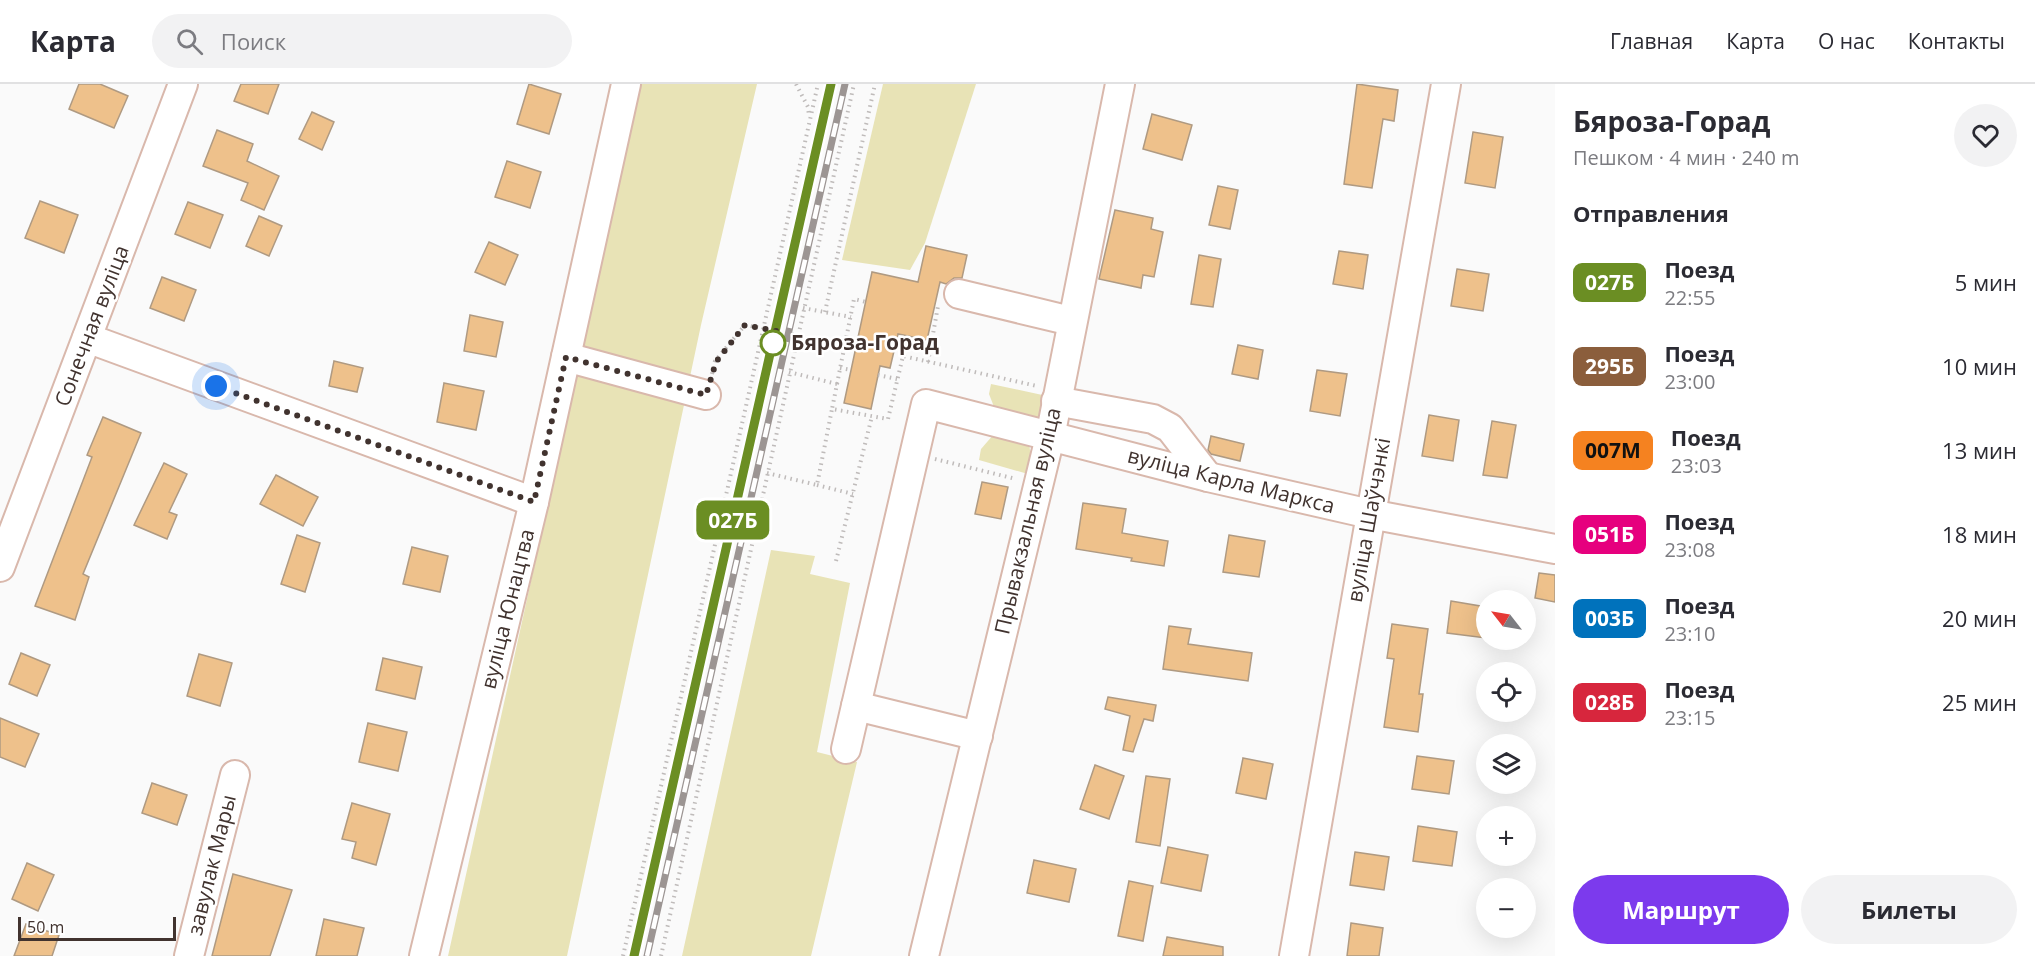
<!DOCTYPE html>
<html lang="ru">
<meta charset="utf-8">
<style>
:root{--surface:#fff;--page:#f2f2f3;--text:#2b2b33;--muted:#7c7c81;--line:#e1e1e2;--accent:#7c3aed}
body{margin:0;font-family:"Open Sans",sans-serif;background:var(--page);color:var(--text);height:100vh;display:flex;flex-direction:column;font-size:22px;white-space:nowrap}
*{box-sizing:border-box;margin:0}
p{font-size:20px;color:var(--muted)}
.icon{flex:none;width:33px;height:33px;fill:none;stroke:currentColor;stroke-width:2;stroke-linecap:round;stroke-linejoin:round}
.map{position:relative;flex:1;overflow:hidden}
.side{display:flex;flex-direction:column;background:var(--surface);width:480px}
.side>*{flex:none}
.badge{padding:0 12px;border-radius:9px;font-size:21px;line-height:39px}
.needle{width:39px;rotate:301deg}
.tools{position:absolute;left:1476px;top:506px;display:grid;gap:12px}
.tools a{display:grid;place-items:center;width:60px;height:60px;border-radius:50%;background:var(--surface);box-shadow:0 6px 24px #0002;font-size:30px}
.scale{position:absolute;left:18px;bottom:15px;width:158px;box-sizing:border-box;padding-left:6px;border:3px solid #41332f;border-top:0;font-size:16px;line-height:21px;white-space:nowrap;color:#41332f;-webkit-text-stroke:4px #fff;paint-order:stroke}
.you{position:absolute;width:30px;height:30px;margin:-15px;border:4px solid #fff;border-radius:50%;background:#1a73e8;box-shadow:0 0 0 9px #1a73e833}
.map>.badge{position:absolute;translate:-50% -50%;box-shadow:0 0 0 3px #fff}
h2{padding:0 18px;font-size:22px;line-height:54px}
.round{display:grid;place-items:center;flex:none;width:63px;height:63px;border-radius:32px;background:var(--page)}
.overview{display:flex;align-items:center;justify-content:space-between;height:102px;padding:0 18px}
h1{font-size:28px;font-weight:700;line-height:45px}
.button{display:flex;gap:12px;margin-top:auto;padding:12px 18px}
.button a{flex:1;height:69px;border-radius:36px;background:var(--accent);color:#fff;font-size:24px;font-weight:700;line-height:69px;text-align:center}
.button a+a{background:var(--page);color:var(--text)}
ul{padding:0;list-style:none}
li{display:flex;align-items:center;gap:18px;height:84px;padding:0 18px}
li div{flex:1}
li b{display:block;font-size:22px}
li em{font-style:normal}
li .badge{min-width:66px;font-weight:700;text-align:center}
header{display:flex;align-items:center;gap:36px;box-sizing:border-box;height:84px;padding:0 30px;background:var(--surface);border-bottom:2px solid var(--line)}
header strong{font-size:28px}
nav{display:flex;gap:33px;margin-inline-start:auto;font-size:21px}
.search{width:420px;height:54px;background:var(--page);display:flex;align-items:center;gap:15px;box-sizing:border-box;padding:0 21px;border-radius:33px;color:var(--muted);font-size:22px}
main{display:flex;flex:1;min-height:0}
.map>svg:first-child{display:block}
.green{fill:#e8e3b6}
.building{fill:#eec18b;stroke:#af9a82;stroke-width:1.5}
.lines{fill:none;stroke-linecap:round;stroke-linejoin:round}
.minor-casing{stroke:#d9b8ac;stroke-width:32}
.path{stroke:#bfbbba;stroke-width:4;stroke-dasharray:1.5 4.5;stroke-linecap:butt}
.minor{stroke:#fff;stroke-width:28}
.rail-casing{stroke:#9c9593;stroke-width:7}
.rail{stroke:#fff;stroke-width:4.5;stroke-dasharray:14;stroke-linecap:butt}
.line-casing{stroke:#fff;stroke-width:14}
.line{stroke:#6b8e23;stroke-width:9}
.walk{stroke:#41332f;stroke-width:6;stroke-dasharray:0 10.8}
.stop-dot{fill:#fff;stroke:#6b8e23;stroke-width:3}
.labels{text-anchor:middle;stroke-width:5;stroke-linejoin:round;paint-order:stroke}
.street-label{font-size:21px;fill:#41332f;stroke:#fff}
.stop-label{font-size:21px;font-weight:bold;fill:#41332f;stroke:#fff;text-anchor:start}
</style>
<header>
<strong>Карта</strong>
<div class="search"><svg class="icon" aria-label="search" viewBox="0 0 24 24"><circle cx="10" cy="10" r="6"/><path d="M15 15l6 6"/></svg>Поиск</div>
<nav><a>Главная</a><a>Карта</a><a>О нас</a><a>Контакты</a></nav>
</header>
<main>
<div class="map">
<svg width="1555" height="872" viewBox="0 0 1555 872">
<rect width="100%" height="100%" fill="#fafafa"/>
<!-- green -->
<g class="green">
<path d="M641,0H757L701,241L567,872H448Z"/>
<path d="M883,0H976L925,159L910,186L842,176Z"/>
<path d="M991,300L1047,312L1042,329L1034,338L996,328L989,310Z"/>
<path d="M994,350L1029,360L1031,372L1028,390L979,376L981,365Z"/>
<path d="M771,466L815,472L810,490L850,499L817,668L857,678L811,872H682Z"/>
</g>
<!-- building -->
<g class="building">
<path d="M79,0H100L128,12L114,44L69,25Z"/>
<path d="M241,0H279L268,30L234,17Z"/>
<path d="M529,0L561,10L549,50L517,40Z"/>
<path d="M1357,0L1398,6L1394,37L1383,35L1372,104L1344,100Z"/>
<path d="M312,28L334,38L322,66L299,55Z"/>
<path d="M1152,30L1192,41L1182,76L1143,65Z"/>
<path d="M217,46L253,60L247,77L279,92L264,126L241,116L248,99L203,82Z"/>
<path d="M1473,48L1503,53L1495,104L1465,99Z"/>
<path d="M507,77L541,88L530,124L495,113Z"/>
<path d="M1218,102L1238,106L1230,145L1209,141Z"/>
<path d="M40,117L78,131L64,169L25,154Z"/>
<path d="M188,118L223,131L210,164L175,150Z"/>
<path d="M1115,126L1153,134L1151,145L1163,148L1154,193L1143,191L1141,204L1099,195Z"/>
<path d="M259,132L282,142L269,172L246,162Z"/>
<path d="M489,158L518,171L505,201L475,188Z"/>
<path d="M926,162L967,171L962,194H954L946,200L940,198L927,256L898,250L890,284L880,282L871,325L844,319L872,188L918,198Z"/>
<path d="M1339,167L1368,171L1363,205L1333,200Z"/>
<path d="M1199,171L1221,175L1213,223L1191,220Z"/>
<path d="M1457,185L1489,190L1483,227L1451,222Z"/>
<path d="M162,193L196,206L184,237L150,224Z"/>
<path d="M470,231L503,238L496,273L464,267Z"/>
<path d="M1238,261L1263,266L1258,295L1232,290Z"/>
<path d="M334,277L363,284L357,308L329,302Z"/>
<path d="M1317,286L1347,290L1340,332L1310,327Z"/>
<path d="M444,299L484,307L476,346L437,338Z"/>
<path d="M1429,331L1459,336L1453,377L1422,372Z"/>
<path d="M103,333L141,349L83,490L89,493L75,536L35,522L92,373L87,371Z"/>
<path d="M1492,337L1516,341L1507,394L1483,391Z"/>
<path d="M1211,352L1244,360L1240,377L1211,370L1208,366Z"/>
<path d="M164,379L187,390L169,428L177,431L167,455L134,441Z"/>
<path d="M276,391L318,413L303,442L260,420Z"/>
<path d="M982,398L1008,403L1001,435L975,430Z"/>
<path d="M1083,419L1126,425L1122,449L1168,457L1164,482L1131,477L1132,474L1076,465Z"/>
<path d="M297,451L320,459L305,508L281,500Z"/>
<path d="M1229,451L1265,457L1259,493L1223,488Z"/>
<path d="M412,463L448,472L440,508L403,500Z"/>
<path d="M1539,489L1555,491V518L1535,514Z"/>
<path d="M1451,517L1486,523V554L1447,549Z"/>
<path d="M1392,540L1428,545L1419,610H1423L1418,648L1384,643L1394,575L1387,574Z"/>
<path d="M1169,542L1191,545L1188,560L1252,569L1248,597L1163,585Z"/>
<path d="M21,569L50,581L37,612L9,600Z"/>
<path d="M199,570L232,579L220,622L187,612Z"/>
<path d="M383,574L422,583L415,615L376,606Z"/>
<path d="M1108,613L1156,621L1153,637L1144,635L1133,668L1123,666L1130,632L1105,625Z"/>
<path d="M0,634L39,650L25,683L0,673Z"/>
<path d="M368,639L407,648L398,687L359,678Z"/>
<path d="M1417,672L1454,677L1449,710L1412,705Z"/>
<path d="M1243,674L1273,680L1266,715L1236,709Z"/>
<path d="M1095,681L1124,692L1109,735L1080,725Z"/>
<path d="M1146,692L1170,695L1160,762L1136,758Z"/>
<path d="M152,699L187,711L177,741L142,729Z"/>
<path d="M352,719L390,730L376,781L352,774L356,758L342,755Z"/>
<path d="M1418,742L1457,748L1452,782L1413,777Z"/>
<path d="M1168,763L1208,771L1201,807L1161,799Z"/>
<path d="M1355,768L1389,773L1384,806L1350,801Z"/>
<path d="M1034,776L1076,785L1069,818L1027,809Z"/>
<path d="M27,779L54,791L38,827L12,815Z"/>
<path d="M233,790L292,806L270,872H212Z"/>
<path d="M1129,797L1153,802L1143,857L1118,852Z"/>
<path d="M324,835L364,844L357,872H316Z"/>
<path d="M1351,839L1383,844L1379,872H1347Z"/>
<path d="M26,840L59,851L52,872H14Z"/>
<path d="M1167,853L1223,863V872H1163Z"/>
</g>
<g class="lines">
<!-- minor casing -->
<g class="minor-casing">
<g id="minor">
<path d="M959,210L1071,237"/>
<path d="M87,254L534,418"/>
<path d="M566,273L706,311"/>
<path d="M1056,317L1153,335L1170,344L1208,393"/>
<path d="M0,483L183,0"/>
<path d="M856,622L978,652"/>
<path d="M846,665L926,320L1208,393L1370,430L1555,465"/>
<path d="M189,872L235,691"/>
<path d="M424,872L534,418L626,0"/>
<path d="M924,872L1050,353L1120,0"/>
<path d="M1294,872L1446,0"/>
</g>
</g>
<!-- path -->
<g class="path">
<path d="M796,0L808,23L809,32"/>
<path d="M803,224L851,233"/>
<path d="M825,228L875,0"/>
<path d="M928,278L938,222"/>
<path d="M840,284L851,286"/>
<path d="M789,288L837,300L832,325L888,335L903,272L1037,302"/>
<path d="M712,290L715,277L745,241L797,251"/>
<path d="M878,291L897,295"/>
<path d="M837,300L854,215L866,218"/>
<path d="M935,375L1016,395"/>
<path d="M767,389L817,401L832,325"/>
<path d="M817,401L853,410"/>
<path d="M836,477L872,332"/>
<path d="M623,872L818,0"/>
<path d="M661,872L854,0"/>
</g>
<!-- minor -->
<use href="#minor" class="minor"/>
<!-- rail casing -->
<g class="rail-casing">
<g id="rail">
<path d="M634,872L831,0"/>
<path d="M647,872L845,0"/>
</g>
</g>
<!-- rail -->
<use href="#rail" class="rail"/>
</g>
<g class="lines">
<!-- line casing -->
<g class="line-casing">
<path id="line" d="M634,872L831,0"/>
</g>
<!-- line -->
<use href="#line" class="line"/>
<!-- walk -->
<path class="walk" d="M216,302L534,418L566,273L706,311L716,278L745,241L776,247L773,259"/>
</g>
<!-- markers -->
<circle class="stop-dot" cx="773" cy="259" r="12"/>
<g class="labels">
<!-- street labels -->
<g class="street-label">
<text transform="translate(92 242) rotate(-69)" y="7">Сонечная вуліца</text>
<text transform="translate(1231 397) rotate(14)" y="7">вуліца Карла Маркса</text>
<text transform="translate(1369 436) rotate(-80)" y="7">вуліца Шаўчэнкі</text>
<text transform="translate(1028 437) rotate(-77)" y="7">Прывакзальная вуліца</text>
<text transform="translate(508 525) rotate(-76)" y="7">вуліца Юнацтва</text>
<text transform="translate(212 781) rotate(-76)" y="7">завулак Мары</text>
</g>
<!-- stop labels -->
<g class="stop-label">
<text x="791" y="266">Бяроза-Горад</text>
</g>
</g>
</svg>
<div class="tools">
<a><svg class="needle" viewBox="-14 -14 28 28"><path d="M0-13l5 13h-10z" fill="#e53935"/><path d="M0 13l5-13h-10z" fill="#7c7c81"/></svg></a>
<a><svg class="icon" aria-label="locate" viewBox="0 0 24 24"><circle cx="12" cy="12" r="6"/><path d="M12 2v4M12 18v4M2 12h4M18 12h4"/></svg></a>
<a><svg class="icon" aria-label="layers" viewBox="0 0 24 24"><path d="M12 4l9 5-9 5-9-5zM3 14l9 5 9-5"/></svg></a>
<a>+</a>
<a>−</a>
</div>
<div class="scale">50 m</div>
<div class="you" style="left:216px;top:302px"></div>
<b class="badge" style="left:733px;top:436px;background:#6b8e23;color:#fff">027Б</b>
</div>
<section class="side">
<div class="overview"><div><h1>Бяроза-Горад</h1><p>Пешком · 4 мин · 240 m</p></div><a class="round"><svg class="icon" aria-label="heart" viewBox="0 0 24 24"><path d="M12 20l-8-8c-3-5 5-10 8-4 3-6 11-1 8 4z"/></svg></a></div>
<h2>Отправления</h2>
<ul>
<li><span class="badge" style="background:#6b8e23;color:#fff">027Б</span><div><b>Поезд</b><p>22:55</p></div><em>5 мин</em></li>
<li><span class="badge" style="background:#8b5e3c;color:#fff">295Б</span><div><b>Поезд</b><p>23:00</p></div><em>10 мин</em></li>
<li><span class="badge" style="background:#f58220;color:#111">007М</span><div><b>Поезд</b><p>23:03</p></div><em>13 мин</em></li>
<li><span class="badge" style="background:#e6007e;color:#fff">051Б</span><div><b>Поезд</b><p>23:08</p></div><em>18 мин</em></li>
<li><span class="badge" style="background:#0072bc;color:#fff">003Б</span><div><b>Поезд</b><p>23:10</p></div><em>20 мин</em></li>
<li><span class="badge" style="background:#d7263d;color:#fff">028Б</span><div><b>Поезд</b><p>23:15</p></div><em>25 мин</em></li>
</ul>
<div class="button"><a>Маршрут</a><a>Билеты</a></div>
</section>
</main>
